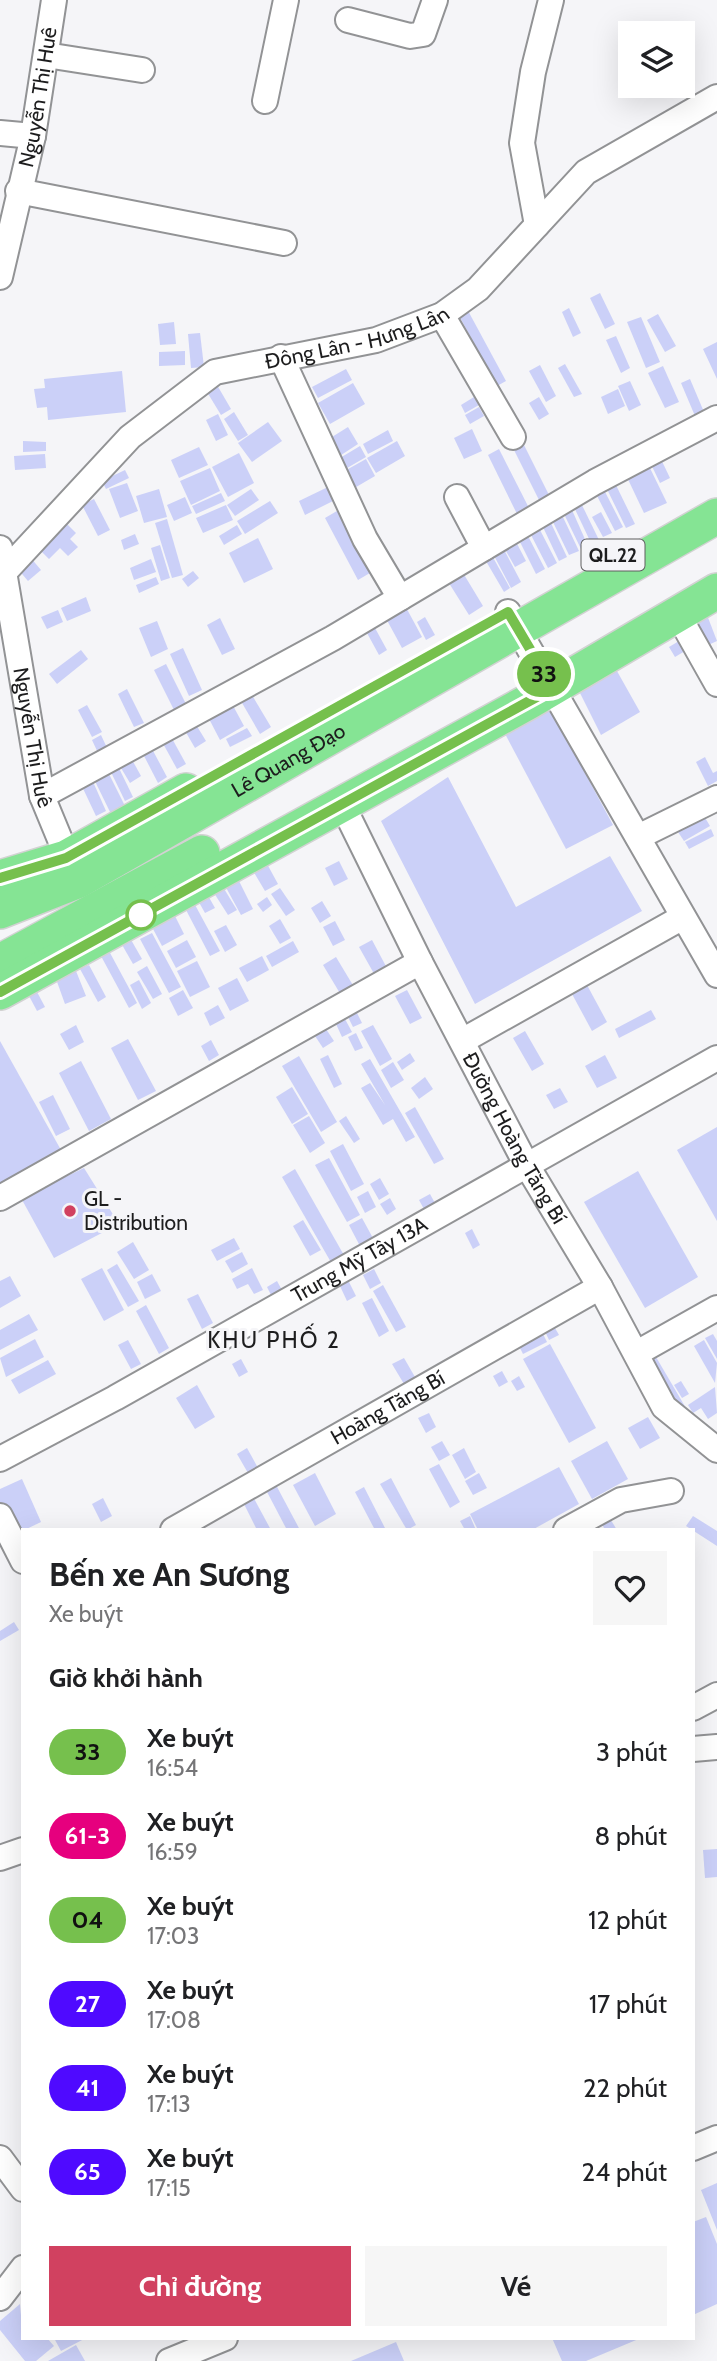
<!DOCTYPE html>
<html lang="vi">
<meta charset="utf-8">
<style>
:root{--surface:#fff;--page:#f6f6f6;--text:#202124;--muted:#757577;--accent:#d14160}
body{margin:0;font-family:Cabin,sans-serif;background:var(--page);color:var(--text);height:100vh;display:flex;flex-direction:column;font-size:26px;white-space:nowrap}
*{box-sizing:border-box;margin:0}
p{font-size:23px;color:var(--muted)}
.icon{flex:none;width:38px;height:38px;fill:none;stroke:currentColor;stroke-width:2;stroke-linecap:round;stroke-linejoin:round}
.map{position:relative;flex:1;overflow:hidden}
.details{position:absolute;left:21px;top:1528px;width:674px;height:812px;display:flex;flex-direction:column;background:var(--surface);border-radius:0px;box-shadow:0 7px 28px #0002}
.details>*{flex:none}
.badge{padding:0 14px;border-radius:23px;font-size:24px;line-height:46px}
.fabs{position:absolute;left:618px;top:21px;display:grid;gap:14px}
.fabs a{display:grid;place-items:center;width:77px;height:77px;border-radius:0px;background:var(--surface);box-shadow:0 7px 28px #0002;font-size:35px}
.map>.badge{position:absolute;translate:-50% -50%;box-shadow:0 0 0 4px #fff}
h2{padding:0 28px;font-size:26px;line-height:63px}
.round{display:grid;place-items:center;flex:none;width:74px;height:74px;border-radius:0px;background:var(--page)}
.summary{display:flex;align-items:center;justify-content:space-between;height:119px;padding:0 28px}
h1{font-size:33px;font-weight:700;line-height:52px}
.button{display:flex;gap:14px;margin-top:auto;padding:14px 28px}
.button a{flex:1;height:80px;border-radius:0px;background:var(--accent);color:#fff;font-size:28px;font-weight:700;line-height:80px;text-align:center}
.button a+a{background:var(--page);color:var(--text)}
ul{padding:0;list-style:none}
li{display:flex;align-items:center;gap:21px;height:84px;padding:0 28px}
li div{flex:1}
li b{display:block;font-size:26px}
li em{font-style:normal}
li .badge{min-width:77px;font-weight:700;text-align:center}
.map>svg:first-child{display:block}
.building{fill:#cbd0f8}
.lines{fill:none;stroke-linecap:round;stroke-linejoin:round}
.minor-casing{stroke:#929395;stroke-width:28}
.highway-casing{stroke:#d2d2d2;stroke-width:38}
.minor{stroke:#fff;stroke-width:24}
.highway{stroke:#85e494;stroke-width:35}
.line-casing{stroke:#fff;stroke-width:16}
.line{stroke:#76c04d;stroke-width:10}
.stop-dot{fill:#fff;stroke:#76c04d;stroke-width:3.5}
.poi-dot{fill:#d14160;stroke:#f5f5f8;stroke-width:2.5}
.labels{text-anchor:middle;stroke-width:6;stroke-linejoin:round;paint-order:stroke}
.shield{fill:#f5f5f8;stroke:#5e5e5f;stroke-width:2}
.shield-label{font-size:19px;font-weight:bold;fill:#1d1d1e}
.street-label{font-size:21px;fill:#1d1d1e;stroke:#f5f5f8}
.poi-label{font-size:21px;fill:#1d1d1e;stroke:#f5f5f8;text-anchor:start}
.neighbourhood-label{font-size:23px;letter-spacing:2px;fill:#1d1d1e;stroke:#f5f5f8}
</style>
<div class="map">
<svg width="717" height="2361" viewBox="0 0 717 2361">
<rect width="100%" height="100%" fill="#f5f5f8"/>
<!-- building -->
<g class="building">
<path d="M600,293L615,324L605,329L590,298Z"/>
<path d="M466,307L506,381L497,386L457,312Z"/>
<path d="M569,308L581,333L573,337L562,312Z"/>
<path d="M658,314L676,346L665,352L647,320Z"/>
<path d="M641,317L660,362L646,368L627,322Z"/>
<path d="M174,322L176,344L160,345L158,324Z"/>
<path d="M200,333L204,367L191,368L188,334Z"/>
<path d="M616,336L630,368L621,373L606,340Z"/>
<path d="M717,342V379L703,349Z"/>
<path d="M185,351V365L159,366V352Z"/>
<path d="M565,364L582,394L574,397L558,368Z"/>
<path d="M540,365L556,396L546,402L529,371Z"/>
<path d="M663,366L679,402L665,408L648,373Z"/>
<path d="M346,369L352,380L318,398L312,387Z"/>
<path d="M122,371L126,412L48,420L47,407L37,408L34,389L45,388L44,379Z"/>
<path d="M690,379L704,412L695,416L681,383Z"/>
<path d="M630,381L641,405L629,411L618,386Z"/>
<path d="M353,383L365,404L330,424L318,403Z"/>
<path d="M217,385L231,409L221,415L207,392Z"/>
<path d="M618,389L625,406L608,414L601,397Z"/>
<path d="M474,397L479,405L465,413L461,405Z"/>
<path d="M539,397L549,414L539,420L529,403Z"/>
<path d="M479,407L484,416L470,424L465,415Z"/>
<path d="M234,412L248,435L238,441L224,419Z"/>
<path d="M218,414L228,435L216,441L206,420Z"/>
<path d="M268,422L282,441L252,462L238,443Z"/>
<path d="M348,427L358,444L335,459L324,442Z"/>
<path d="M472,429L482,451L464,459L454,438Z"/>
<path d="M388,430L393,441L368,454L363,444Z"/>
<path d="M520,437L550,497L540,502L510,442Z"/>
<path d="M23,441L46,442V451L23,452Z"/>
<path d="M397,441L405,456L376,473L367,458Z"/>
<path d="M360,446L366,457L342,471L335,461Z"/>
<path d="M199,447L208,465L179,478L171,460Z"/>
<path d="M499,449L530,510L518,516L488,455Z"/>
<path d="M239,453L254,483L228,497L212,467Z"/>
<path d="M658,453L670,478L660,483L648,458Z"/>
<path d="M45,454L46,468L15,470L14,456Z"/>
<path d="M366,459L375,476L351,490L341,473Z"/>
<path d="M647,462L667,503L644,513L625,473Z"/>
<path d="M210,468L220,491L191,505L180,481Z"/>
<path d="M125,470L129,478L106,489L102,481Z"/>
<path d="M612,477L635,524L626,528L603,481Z"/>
<path d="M127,483L138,511L120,518L109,489Z"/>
<path d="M601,484L623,527L615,531L593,488Z"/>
<path d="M330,486L337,499L305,515L299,501Z"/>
<path d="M159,489L167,517L144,523L136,496Z"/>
<path d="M251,489L259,500L235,516L227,505Z"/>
<path d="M221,493L225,501L196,514L192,506Z"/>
<path d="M185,497L192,513L174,521L167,505Z"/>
<path d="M94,499L110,530L98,536L82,505Z"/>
<path d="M270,501L278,513L245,534L237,521Z"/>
<path d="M580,501L599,540L591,543L573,505Z"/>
<path d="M226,505L233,520L203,533L196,518Z"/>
<path d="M342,508L375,570L358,580L325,518Z"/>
<path d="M572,510L588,546L581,549L564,514Z"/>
<path d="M601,512L612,533L603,537L592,517Z"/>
<path d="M562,515L579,551L569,555L552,520Z"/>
<path d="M167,519L183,575L172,578L155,523Z"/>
<path d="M550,521L567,557L559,561L542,525Z"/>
<path d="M65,522L76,533L70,539L78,547L68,556L60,548L49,559L38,548Z"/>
<path d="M237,525L242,534L224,545L219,536Z"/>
<path d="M539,528L557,563L548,568L530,533Z"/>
<path d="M135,534L139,544L124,550L121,540Z"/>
<path d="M528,536L545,569L536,574L519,540Z"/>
<path d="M258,538L273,569L244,583L229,553Z"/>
<path d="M514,538L526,561L515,567L502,544Z"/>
<path d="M501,544L521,582L511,588L491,550Z"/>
<path d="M160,545L170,578L161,581L151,548Z"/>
<path d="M490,552L510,588L504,592L483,556Z"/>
<path d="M30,557L41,570L28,581L17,568Z"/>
<path d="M151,559L156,572L134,580L130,568Z"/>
<path d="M457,563L483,606L469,615L442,572Z"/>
<path d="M193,571L199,578L188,587L182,579Z"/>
<path d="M156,577L159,584L139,593L136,585Z"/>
<path d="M86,597L91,611L67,621L61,608Z"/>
<path d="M402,600L422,637L402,648L382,611Z"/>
<path d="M58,610L63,622L47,629L41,617Z"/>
<path d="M707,615L717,641L706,646L695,621Z"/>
<path d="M369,617L387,650L379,655L361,622Z"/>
<path d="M425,617L435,635L426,640L417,622Z"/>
<path d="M220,618L235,649L222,655L207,625Z"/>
<path d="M157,621L168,649L151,657L139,628Z"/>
<path d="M679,641L685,651L675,657L669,647Z"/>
<path d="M183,648L202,690L189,696L170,654Z"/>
<path d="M81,650L88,659L57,684L49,674Z"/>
<path d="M166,664L187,706L175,712L154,670Z"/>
<path d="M613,664L640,712L601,735L576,685Z"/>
<path d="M127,689L144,723L134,727L118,694Z"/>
<path d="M249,690L271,727L260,734L238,696Z"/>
<path d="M231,702L244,726L220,740L207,715Z"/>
<path d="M548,704L613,825L566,849L503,730Z"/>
<path d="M87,705L102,732L92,737L78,710Z"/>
<path d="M195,723L206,741L195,748L184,729Z"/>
<path d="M247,728L252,736L230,747L226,739Z"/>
<path d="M169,733L186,764L177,769L160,738Z"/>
<path d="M101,735L108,750L99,755L92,740Z"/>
<path d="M151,747L167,777L158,783L142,752Z"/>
<path d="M130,756L141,776L130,783L118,763Z"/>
<path d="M705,757L713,773L717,771V781L708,786L696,762Z"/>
<path d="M116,762L133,797L125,801L108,766Z"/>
<path d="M105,766L125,806L111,814L91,773Z"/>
<path d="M90,775L106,811L96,816L79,780Z"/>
<path d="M448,777L516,907L610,856L642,911L475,1004L381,821Z"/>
<path d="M704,816L710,826L684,841L678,832Z"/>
<path d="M711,829L714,836L689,849L685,842Z"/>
<path d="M339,861L348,879L334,886L325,868Z"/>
<path d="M266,862L278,884L265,891L252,869Z"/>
<path d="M236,875L253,909L241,915L223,882Z"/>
<path d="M223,887L237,910L228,915L214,893Z"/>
<path d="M280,888L295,910L286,916L271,894Z"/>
<path d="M206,892L215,908L205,913L196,897Z"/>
<path d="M267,897L272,905L263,912L257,904Z"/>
<path d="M322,901L331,916L320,923L311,908Z"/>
<path d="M194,903L220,951L210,956L185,908Z"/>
<path d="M175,916L184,934L162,946L152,927Z"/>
<path d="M280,919L291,938L280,944L269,926Z"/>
<path d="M335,921L345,940L333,946L323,927Z"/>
<path d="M226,925L237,945L225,952L214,931Z"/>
<path d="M152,933L181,987L169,993L140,939Z"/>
<path d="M130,938L142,959L133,964L121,943Z"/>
<path d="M187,940L196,957L176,968L167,951Z"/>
<path d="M372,940L389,972L377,979L359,947Z"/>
<path d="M293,941L299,952L272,967L266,956Z"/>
<path d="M109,951L137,1003L129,1008L101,956Z"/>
<path d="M262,956L269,970L247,982L239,968Z"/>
<path d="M336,957L354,987L341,995L323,965Z"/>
<path d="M197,961L210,987L190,997L177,971Z"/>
<path d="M89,965L106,997L98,1002L80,969Z"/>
<path d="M147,966L162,994L153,999L137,972Z"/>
<path d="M76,971L86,996L65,1004L56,979Z"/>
<path d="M237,978L249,1001L230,1011L218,988Z"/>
<path d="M139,980L151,1003L142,1009L130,985Z"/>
<path d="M587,985L607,1022L592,1031L572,994Z"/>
<path d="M36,990L45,1007L37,1011L28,994Z"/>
<path d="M183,990L193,1008L178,1016L169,998Z"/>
<path d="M407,990L422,1018L410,1024L395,996Z"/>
<path d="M218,1005L225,1018L210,1026L204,1013Z"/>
<path d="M651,1010L656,1019L619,1038L615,1029Z"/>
<path d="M357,1013L362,1023L353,1027L348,1017Z"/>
<path d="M345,1019L352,1032L342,1037L336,1024Z"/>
<path d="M76,1025L84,1042L69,1050L60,1034Z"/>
<path d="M373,1025L392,1059L380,1066L361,1031Z"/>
<path d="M326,1029L334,1041L323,1048L315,1036Z"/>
<path d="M525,1031L544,1064L532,1071L513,1038Z"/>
<path d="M356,1033L363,1048L355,1051L348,1037Z"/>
<path d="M128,1039L156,1091L138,1100L111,1048Z"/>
<path d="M211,1040L219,1055L209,1061L201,1046Z"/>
<path d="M0,1041L61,1150L0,1184Z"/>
<path d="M410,1053L415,1061L402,1070L397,1062Z"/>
<path d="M328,1055L342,1084L334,1088L320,1059Z"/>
<path d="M605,1055L617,1078L597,1088L585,1066Z"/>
<path d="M299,1056L337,1122L321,1132L282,1066Z"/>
<path d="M370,1059L415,1137L406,1142L393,1119L383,1125L361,1088L370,1083L385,1105L361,1064Z"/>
<path d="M81,1061L111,1119L89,1131L59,1073Z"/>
<path d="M393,1062L404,1080L391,1088L381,1070Z"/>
<path d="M425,1077L433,1089L419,1099L411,1088Z"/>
<path d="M292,1087L308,1114L292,1124L276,1097Z"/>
<path d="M560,1088L568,1102L554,1109L546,1095Z"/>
<path d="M53,1095L70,1129L56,1136L39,1102Z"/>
<path d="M415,1107L444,1159L434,1164L405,1113Z"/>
<path d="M309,1116L325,1143L310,1153L293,1125Z"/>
<path d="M346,1116L360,1139L354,1143L339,1121Z"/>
<path d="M717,1127V1221L677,1150Z"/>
<path d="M343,1144L364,1184L351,1191L330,1151Z"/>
<path d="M329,1158L360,1215L347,1222L315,1165Z"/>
<path d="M84,1168L119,1224L54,1258L21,1198Z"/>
<path d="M295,1169L345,1257L332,1264L282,1177Z"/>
<path d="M638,1171L698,1277L645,1308L584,1202Z"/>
<path d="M380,1178L389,1194L379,1200L370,1184Z"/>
<path d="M368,1191L376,1207L365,1213L357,1197Z"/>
<path d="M430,1194L436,1205L425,1211L419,1200Z"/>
<path d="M390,1198L396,1209L387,1215L380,1204Z"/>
<path d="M362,1218L374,1240L361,1248L349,1225Z"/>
<path d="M303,1220L321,1250L310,1256L293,1226Z"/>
<path d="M472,1229L480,1245L473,1249L465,1233Z"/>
<path d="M234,1238L240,1249L217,1261L211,1250Z"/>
<path d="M133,1242L149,1270L134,1279L117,1252Z"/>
<path d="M242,1252L248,1264L232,1273L225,1261Z"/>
<path d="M117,1264L139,1301L128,1307L107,1270Z"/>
<path d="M102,1268L124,1310L104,1321L81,1279Z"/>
<path d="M252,1268L263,1290L254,1294L248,1284L237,1289L232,1279Z"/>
<path d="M374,1269L381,1283L370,1289L363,1275Z"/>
<path d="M152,1274L161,1291L145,1299L137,1282Z"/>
<path d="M10,1276L21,1296L0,1308V1281Z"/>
<path d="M348,1280L356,1296L347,1301L339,1284Z"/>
<path d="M277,1281L283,1292L272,1297L267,1287Z"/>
<path d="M383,1285L406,1327L396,1332L373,1291Z"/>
<path d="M198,1294L213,1323L202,1329L187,1299Z"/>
<path d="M372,1298L389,1331L379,1337L362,1303Z"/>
<path d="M146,1305L169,1348L159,1354L136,1311Z"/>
<path d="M29,1314L38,1330L0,1350V1330Z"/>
<path d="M551,1321L559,1335L549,1340L542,1325Z"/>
<path d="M541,1330L547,1342L523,1354L517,1342Z"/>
<path d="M713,1334L717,1341V1359L705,1338Z"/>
<path d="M35,1339L44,1357L6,1377L0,1358Z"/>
<path d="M128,1340L141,1364L131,1369L118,1345Z"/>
<path d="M704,1340L717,1363L715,1383L694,1346Z"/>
<path d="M550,1344L596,1428L569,1443L523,1359Z"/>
<path d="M656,1357L690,1415L681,1420L648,1362Z"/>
<path d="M404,1358L415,1377L404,1384L392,1364Z"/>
<path d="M241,1359L248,1372L239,1377L232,1364Z"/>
<path d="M48,1360L56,1374L19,1394L11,1380Z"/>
<path d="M502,1371L508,1382L499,1387L493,1376Z"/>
<path d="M519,1376L525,1387L517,1391L511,1381Z"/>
<path d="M681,1381L689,1394L682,1398L674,1385Z"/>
<path d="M197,1385L215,1417L195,1429L176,1398Z"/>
<path d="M715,1387L717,1413L708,1419L701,1408L693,1413L688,1405Z"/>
<path d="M429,1413L436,1427L426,1433L418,1418Z"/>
<path d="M648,1417L660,1438L640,1449L628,1428Z"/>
<path d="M442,1441L450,1455L439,1461L431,1447Z"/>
<path d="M607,1441L628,1479L592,1499L571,1461Z"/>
<path d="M247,1448L258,1468L248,1473L237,1454Z"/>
<path d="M464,1448L476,1472L465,1479L452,1455Z"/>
<path d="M439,1464L460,1502L450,1508L429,1469Z"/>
<path d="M559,1467L579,1504L532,1530H478L470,1514Z"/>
<path d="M315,1473L336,1514L315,1526L293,1485Z"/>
<path d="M479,1473L487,1488L473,1495L465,1481Z"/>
<path d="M391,1478L416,1525L407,1530L380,1484Z"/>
<path d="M22,1479L41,1522L12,1536L0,1510V1489Z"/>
<path d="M276,1485L300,1530H287L266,1490Z"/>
<path d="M364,1487L386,1530H375L355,1492Z"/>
<path d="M251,1493L271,1530H257L241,1498Z"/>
<path d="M103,1498L112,1516L101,1522L92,1504Z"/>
<path d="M470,1516L476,1530H465L460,1521Z"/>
<path d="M693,1516L717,1531V1546L686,1526Z"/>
<path d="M609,1517L617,1530H605L601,1522Z"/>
<path d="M14,1622L19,1630L0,1641V1631Z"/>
<path d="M717,1849V1877L705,1878L703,1850Z"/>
<path d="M717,2183V2230L701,2190Z"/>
<path d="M706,2217L717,2244V2304L693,2315V2222Z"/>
<path d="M20,2304L23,2338H47L54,2346L36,2361H25L0,2330V2321Z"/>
<path d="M54,2338H86L61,2351Z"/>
<path d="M552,2338H641L586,2361H562Z"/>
<path d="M396,2342L404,2361H351Z"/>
<path d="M76,2345L85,2361H48Z"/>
</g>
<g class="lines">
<!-- minor casing -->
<g class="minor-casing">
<g id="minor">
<path d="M348,20L410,36L423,34L435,0"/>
<path d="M46,55L142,70"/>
<path d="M265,101L286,0"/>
<path d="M0,133L33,136"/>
<path d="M18,191L284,243"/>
<path d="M537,225L522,143L533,72L551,0"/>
<path id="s1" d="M0,277L33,136L54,0"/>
<path d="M442,315L513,437"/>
<path d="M281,357L365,539L400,598"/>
<path d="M457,497L484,548"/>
<path id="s2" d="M0,548L42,796L73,871"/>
<path id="s3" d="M0,577L130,437L215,372L376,340L442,315L478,289L586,172L717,97"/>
<path d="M508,612L717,975"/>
<path d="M677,613L717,684"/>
<path d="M42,796L333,638L595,482L717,418"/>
<path id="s4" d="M342,804L420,962L526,1164L600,1287L664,1407L717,1450"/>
<path d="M638,837L717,798"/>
<path d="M462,1041L683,917"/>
<path d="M0,1198L420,962"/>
<path d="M637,1353L717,1308"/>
<path id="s5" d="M0,1459L115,1398L717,1058"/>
<path d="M0,1516L23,1561"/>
<path id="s6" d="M173,1530L600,1287"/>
<path d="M566,1530L621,1500L671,1491"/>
<path d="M693,1708L717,1695"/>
<path d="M693,1749L717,1747"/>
<path d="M0,1858L23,1850"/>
<path d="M693,2148L717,2138"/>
<path d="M0,2158L23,2189"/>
<path d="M0,2298L23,2268"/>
<path d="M169,2361L225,2338"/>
</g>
</g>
<!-- highway casing -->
<g class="highway-casing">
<g id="highway">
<path d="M0,878L66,858L186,791"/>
<path id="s7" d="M0,911L77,881L717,516"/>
<path d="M0,962L202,853"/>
<path d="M0,992L528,702L717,591"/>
</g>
</g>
<!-- minor -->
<use href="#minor" class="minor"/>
<!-- highway -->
<use href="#highway" class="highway"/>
</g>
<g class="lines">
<!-- line casing -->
<g class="line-casing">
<path id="line" d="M0,878L66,858L508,612L553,688L0,992"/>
</g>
<!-- line -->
<use href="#line" class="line"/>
</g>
<!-- markers -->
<circle class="stop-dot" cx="141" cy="915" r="14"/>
<circle class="poi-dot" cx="70" cy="1211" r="7"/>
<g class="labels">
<!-- shield labels -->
<rect class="shield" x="581.5" y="539.5" width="63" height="31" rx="5"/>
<g class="shield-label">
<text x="613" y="562">QL.22</text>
</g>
<!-- street labels -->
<g class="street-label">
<text dy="7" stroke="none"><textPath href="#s1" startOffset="184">Nguyễn Thị Huê</textPath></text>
<text dy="7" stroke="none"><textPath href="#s3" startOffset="444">Đông Lân - Hưng Lân</textPath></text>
<text dy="7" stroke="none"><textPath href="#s2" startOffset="192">Nguyễn Thị Huê</textPath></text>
<text dy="7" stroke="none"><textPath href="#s7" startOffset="326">Lê Quang Đạo</textPath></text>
<text dy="7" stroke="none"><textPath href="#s4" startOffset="376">Đường Hoàng Tăng Bí</textPath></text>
<text dy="7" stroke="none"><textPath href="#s5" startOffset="411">Trung Mỹ Tây 13A</textPath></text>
<text dy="7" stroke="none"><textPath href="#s6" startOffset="247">Hoàng Tăng Bí</textPath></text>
</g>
<!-- poi labels -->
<g class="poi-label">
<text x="84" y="1206">GL -<tspan x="84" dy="24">Distribution</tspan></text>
</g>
<!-- neighbourhood labels -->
<g class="neighbourhood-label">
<text x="274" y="1348">KHU PHỐ 2</text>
</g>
</g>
</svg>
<div class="fabs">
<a><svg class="icon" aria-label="layers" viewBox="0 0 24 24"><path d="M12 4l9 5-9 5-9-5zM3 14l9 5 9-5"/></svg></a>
</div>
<b class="badge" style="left:544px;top:674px;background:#76c04d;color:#111">33</b>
<section class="details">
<div class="summary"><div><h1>Bến xe An Sương</h1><p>Xe buýt</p></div><a class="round"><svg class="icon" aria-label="heart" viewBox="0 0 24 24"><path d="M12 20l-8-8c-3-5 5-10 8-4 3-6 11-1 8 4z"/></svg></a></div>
<h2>Giờ khởi hành</h2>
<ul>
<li><span class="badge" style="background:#76c04d;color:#111">33</span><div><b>Xe buýt</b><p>16:54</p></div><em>3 phút</em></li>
<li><span class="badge" style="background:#e6007e;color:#fff">61-3</span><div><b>Xe buýt</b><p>16:59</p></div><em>8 phút</em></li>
<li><span class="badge" style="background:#76c04d;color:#111">04</span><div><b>Xe buýt</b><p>17:03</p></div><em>12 phút</em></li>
<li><span class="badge" style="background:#4f0aff;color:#fff">27</span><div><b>Xe buýt</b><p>17:08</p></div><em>17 phút</em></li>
<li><span class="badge" style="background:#4f0aff;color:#fff">41</span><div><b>Xe buýt</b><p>17:13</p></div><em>22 phút</em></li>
<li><span class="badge" style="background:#4f0aff;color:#fff">65</span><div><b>Xe buýt</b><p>17:15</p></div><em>24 phút</em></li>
</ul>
<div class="button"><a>Chỉ đường</a><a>Vé</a></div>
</section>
</div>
